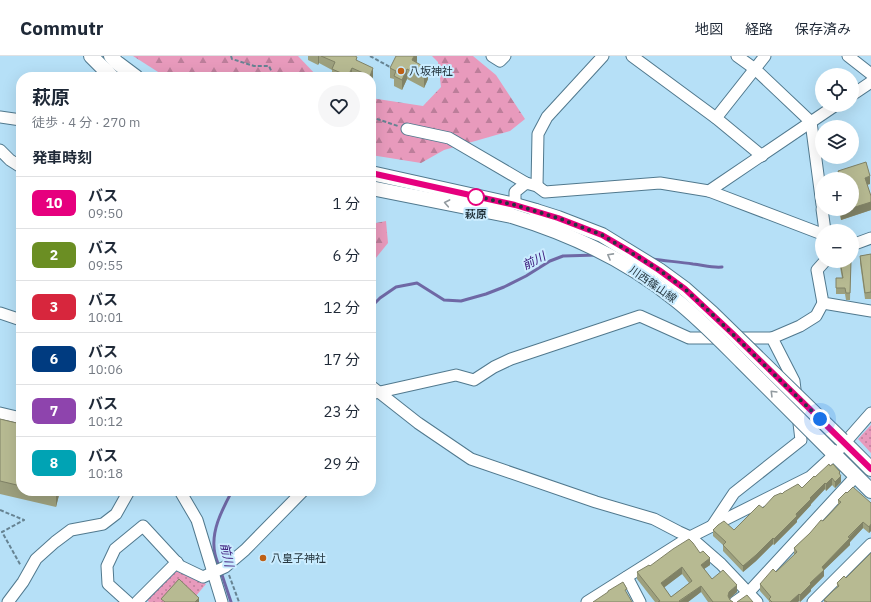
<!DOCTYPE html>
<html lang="ja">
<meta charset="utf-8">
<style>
:root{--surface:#fff;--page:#f6f6f7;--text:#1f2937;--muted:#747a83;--line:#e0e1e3}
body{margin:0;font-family:"IBM Plex Sans","Noto Sans JP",sans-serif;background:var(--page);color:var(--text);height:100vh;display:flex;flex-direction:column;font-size:15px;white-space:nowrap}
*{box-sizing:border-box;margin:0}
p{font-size:13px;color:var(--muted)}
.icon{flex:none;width:22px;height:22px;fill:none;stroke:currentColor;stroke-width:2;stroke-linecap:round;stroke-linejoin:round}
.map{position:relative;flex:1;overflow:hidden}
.sheet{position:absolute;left:16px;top:16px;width:360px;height:424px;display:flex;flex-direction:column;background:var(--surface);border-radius:16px;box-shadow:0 4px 16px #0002}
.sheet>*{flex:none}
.badge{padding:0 8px;border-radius:6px;font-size:14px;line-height:26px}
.fabs{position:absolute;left:815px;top:12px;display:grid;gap:8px}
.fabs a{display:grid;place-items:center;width:44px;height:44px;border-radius:50%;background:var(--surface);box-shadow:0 4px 16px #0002;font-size:20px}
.you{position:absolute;width:20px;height:20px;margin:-10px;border:3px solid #fff;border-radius:50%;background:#1a73e8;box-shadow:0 0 0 6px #1a73e833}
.map>.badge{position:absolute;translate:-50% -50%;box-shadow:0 0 0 2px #fff}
h2{padding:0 16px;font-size:15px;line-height:36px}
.round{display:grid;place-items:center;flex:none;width:42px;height:42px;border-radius:21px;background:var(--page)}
.summary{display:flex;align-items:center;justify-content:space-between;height:68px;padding:0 16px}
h1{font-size:19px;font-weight:700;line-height:30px}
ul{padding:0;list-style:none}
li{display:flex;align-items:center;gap:12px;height:52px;padding:0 16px;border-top:1px solid var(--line)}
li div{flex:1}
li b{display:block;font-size:15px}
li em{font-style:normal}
li .badge{min-width:44px;font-weight:700;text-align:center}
header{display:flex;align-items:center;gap:24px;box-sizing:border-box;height:56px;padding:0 20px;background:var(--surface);border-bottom:1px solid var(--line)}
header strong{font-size:19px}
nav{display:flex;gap:22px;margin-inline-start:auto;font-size:14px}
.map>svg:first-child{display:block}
.forest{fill:url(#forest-firs)}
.park{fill:url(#park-dots)}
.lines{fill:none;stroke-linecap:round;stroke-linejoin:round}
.stream{stroke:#6f68a5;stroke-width:3}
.minor-casing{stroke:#51798e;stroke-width:13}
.major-casing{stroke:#51798e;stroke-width:16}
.path{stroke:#668392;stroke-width:2;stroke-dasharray:4 2;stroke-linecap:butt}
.minor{stroke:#fff;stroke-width:11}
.major{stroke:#fff;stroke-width:14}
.major-bridge-casing{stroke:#51798e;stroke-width:16;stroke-linecap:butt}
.major-bridge{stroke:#fff;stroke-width:14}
.wall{fill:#9da07e;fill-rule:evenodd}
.shaded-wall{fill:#808266}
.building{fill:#b7ba92;stroke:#808266;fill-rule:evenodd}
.oneway{stroke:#929a9f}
.line-casing{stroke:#fff;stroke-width:9}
.line{stroke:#e6007e;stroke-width:6}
.walk{stroke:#25363f;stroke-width:4;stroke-dasharray:0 7.2}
.poi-dot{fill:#be6015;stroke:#caecff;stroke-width:1.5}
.stop-dot{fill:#fff;stroke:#e6007e;stroke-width:2}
.labels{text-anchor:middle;stroke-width:4;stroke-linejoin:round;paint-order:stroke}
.poi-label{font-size:11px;fill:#25363f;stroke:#caecff;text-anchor:start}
.stop-label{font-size:11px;font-weight:bold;fill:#25363f;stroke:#caecff}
.street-label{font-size:11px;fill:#25363f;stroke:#caecff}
.water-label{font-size:12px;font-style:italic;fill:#371176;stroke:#caecff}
</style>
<header>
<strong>Commutr</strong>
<nav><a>地図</a><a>経路</a><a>保存済み</a></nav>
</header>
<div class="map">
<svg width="871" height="546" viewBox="0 0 871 546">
<defs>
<pattern id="forest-firs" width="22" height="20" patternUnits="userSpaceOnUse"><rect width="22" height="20" fill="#e89abc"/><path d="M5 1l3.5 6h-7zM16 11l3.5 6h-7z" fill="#bc7e9a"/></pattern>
<pattern id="park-dots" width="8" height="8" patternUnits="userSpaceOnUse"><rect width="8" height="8" fill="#e89abc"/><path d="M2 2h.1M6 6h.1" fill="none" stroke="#bc7e9a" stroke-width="1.8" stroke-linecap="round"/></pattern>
</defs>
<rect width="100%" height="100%" fill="#b6e0f7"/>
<!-- forest -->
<g class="forest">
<path d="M133,0H298L318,21H166Z"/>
<path d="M432,0H473L496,19L525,63L510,75L444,94L421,107L371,99V42L423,50L441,31L438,6Z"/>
<path d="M386,165L388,187L371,208V168Z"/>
</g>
<!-- park -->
<g class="park">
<path d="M871,369V397L858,383Z"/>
<path d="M172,515L184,517L206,528L195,541L164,546H149L146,543Z"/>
</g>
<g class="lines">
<!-- stream -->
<g class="stream">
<path d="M652,203C666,205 680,206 693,208C703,209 712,212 722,211"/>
<path d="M371,251L380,242L396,231L417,227L444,244L461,245L486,238L504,231L526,220L550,205L563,200L597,199"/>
<path d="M219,511C218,507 216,503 215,498C210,476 222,454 232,435"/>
<path d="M221,516L231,546"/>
</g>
<!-- minor casing -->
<g class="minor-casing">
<g id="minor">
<path d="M492,0L500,5L505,0"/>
<path d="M632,0L716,62L762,100"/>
<path d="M737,0L755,13L811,66L822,149"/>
<path d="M848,0L871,18"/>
<path d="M852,39L871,26"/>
<path d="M0,61L21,64"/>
<path d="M716,62L765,0"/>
<path d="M407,73L449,82L526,127"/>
<path d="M0,94L10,104L21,111"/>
<path d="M537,130L538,78L547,61L603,0"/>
<path d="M709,135L822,178"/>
<path d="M822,153L825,175"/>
<path d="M513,156L515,149V136L526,127L537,130L545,136L660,127L709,135L836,49"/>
<path d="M852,189L871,182"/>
<path d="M825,205L817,214L823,247L871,255"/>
<path d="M0,257L21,264"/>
<path d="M772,282L800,270L816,260L823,247"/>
<path d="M371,330L418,367L471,403L596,446L654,463L679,476L690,481L721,508L757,546"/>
<path d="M371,338L456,319L474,324L494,311L511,303L640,260L689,282H772L794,325L801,384L734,437L712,470"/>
<path d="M0,357L21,362"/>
<path d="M180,435L197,464L222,546"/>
<path d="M627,521L640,546"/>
<path d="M8,546L23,526L36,503L55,486L71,474L103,468L116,458L129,435"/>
<path d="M128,546L108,528L107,510L115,493L143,470L180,510L203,521L225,511L245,494L303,435"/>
<path d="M137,546L177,506"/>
<path d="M587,546L690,481L810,421L834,399L871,357"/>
<path d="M735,546L748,537L856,420"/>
<path d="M813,546L871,488"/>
</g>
</g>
<!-- major casing -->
<g class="major-casing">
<g id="major">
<path d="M91,0L112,21"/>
<path d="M111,0L116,6L136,21"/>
<path d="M371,117L515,149L536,155"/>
<path d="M371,132L512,160"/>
<path d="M842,384L871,413"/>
<path d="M830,394L871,435"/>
</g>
</g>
<!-- path -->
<g class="path">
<path d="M231,0L232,3L254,10H269L274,21"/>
<path d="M370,0L390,11"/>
<path d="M371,61L398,70"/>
<path d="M0,454L24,464L2,476L21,510"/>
<path d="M229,519L239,546"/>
</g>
<!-- minor -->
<use href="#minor" class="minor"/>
<!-- major -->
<use href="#major" class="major"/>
<!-- major-bridge casing -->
<g class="major-bridge-casing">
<g id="major-bridge">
<path d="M536,155L558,162L602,179L659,214L685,233L712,257L842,384"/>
<path d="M512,160C571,178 628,205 676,244C700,263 721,285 742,306C772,336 801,365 830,394"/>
</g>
</g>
<!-- major-bridge -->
<use href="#major-bridge" class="major-bridge"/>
</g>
<!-- wall -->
<g class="wall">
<path d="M308,0H355L357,5L373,21H332V14L319,7L318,9L308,4Z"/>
<path d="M417,0V5L416,7L428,23L424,32L407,23L402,34L394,30V23L390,22V12Z"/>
<path d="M838,115L870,128L867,129L871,140V154L841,164L838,153H852V123H838Z"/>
<path d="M871,198V243H865L860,207V200Z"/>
<path d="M840,205H851L850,244H846L845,238H836V222H842L840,211Z"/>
<path d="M0,363L21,368V435H60L56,451L0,438Z"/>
<path d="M830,410L840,418L841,426L835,432L832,429L826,435L825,433L811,448V449L797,464V466L774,489L773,488L756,505L743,516L723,495V489L713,480V474H734L782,438L802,432Z"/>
<path d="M847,437L871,447V475L869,477L863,472L850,486V489L824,514V520L811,533V535L800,546L799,545L798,546H769V545L760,535V528L776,516L794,499V492L823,465L838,449V444Z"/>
<path d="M700,497L710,509L704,513L712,523L737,536L729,543L730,544L733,546H708L701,536L688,546H655L637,523V516L650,510ZM682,518L689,527L671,541L664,531Z"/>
<path d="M837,527L871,546H824V544L837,532Z"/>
</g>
<!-- shaded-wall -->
<g class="shaded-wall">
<path d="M318,0H319V7L318,9Z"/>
<path d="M414,0H417V5L412,14V4Z"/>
<path d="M352,12V20L348,21V20Z"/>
<path d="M373,12V21L371,26V21H370V20Z"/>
<path d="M407,13V23L402,34V24Z"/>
<path d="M428,13V23L424,32V22Z"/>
<path d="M870,120V128L865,129V122Z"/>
<path d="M871,146V154L841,164V156L849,153H852V152Z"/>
<path d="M840,416V421L841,420V426L835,432V426Z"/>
<path d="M832,422V429L826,435V428Z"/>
<path d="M825,427V433L811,448V449L797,464V466L774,489V483L810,442Z"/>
<path d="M57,435H60L56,451V438Z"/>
<path d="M863,466V472L850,486V489L824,514V520L811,533V535L800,546V539L810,527L822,511Z"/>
<path d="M871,468V475L869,477V471Z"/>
<path d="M773,482V488L756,505L743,516V510Z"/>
<path d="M710,502V509L701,515V509Z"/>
<path d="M682,511V518L661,534V527Z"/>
<path d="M737,529V536L729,543L728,540L729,536Z"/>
<path d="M701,530V536L688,546H679Z"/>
<path d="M799,538V545L798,546H790Z"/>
<path d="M199,542V546H195Z"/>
</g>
<!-- building -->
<g class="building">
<path d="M321,0H355L357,1L356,4L373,12L370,20L352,12L348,20L332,13L335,6Z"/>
<path d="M396,0H414L412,4L428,13L424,22L407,13L402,24L394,20L396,15L390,12Z"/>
<path d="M866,106L870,120L865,122L871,140V146L852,152V123H841L838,115Z"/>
<path d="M840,153H849L841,156Z"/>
<path d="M871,198V236L865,237L860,200Z"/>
<path d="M840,205H851L850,237H846L845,232H836V222H843Z"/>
<path d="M0,363L21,368V430L0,425Z"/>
<path d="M829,408L830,410L833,408L840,416L839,417L841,420L835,426L832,422L826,428L825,427L810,442L811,443L796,458L797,460L774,483L773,482L756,499L743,510L723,489L726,486L713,474L718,469L724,465L734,474L759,449L763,452L774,440L781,437L782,438L784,436L798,428L802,432L814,420L815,421Z"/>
<path d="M853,431L871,447V468L869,471L863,466L848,481L850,482L822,511L824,514L810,527L811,528L800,539L799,538L790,546H772L769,543L771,541L760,528L773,513L776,516L797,496L794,492L810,477L821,464L823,465L841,446L838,444L846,436L847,437Z"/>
<path d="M45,435H57L56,438Z"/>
<path d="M689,483L693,487L700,497L703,495L710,502L701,509L712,523L723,514L737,529L729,536L728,540L730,544L733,546H713L701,530L679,545L680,546H658L660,545L637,516L649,509L650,510L673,493ZM682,511L692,525L671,541L661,527Z"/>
<path d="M871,497V546H826H827L824,544L834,534L839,530L837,527L844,520L846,522Z"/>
<path d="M179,523L199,542L195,546H165L161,543Z"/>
<path d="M623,526L627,533L625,534L632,546H593L608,536V535Z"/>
<path d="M747,539L753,546H737Z"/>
</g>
<!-- one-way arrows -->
<defs><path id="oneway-chevron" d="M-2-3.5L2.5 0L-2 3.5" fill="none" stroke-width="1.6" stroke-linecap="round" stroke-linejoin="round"/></defs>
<g class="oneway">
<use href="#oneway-chevron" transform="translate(447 147) rotate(-169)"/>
<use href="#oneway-chevron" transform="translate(610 200) rotate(-151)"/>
<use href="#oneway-chevron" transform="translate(773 337) rotate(-135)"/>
</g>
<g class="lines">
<!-- line casing -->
<g class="line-casing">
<path id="line" d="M371,117L515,149L558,162L602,179L631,196L659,214L685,233L733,278L871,413"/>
</g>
<!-- line -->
<use href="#line" class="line"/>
<!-- walk -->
<path class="walk" d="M476,141L474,140L515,149L558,162L602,179L640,202L659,214L685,233L712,258L820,363"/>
</g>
<!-- markers -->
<g class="poi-dot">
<circle cx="401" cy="15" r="4"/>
<circle cx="263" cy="502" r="4"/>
</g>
<circle class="stop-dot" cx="476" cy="141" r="8"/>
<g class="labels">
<!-- poi labels -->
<g class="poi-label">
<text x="409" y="19">八坂神社</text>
<text x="271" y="506">八皇子神社</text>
</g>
<!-- stop labels -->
<g class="stop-label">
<text x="476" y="162">萩原</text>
</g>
<!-- street labels -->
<g class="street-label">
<text transform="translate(653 228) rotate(35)" y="4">川西篠山線</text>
</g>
<!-- water labels -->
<g class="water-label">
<text transform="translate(534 205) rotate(-27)" y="4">前川</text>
<text transform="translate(227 499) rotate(78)" y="4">前川</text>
</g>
</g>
</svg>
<div class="fabs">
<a><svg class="icon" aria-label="locate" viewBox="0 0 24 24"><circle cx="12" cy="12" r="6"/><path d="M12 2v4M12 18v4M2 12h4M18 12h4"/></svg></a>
<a><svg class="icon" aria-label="layers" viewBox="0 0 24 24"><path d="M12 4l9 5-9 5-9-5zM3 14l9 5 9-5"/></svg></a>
<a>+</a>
<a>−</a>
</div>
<div class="you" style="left:820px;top:363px"></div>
<section class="sheet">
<div class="summary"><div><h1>萩原</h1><p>徒歩 · 4 分 · 270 m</p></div><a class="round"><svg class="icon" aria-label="heart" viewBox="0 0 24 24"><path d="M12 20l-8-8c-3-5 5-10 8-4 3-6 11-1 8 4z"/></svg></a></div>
<h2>発車時刻</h2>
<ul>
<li><span class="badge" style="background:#e6007e;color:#fff">10</span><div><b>バス</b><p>09:50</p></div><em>1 分</em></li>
<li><span class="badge" style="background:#6b8e23;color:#fff">2</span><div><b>バス</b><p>09:55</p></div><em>6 分</em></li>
<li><span class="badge" style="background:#d7263d;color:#fff">3</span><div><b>バス</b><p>10:01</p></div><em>12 分</em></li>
<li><span class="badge" style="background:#003b80;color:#fff">6</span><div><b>バス</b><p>10:06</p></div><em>17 分</em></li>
<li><span class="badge" style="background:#8e44ad;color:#fff">7</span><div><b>バス</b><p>10:12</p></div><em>23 分</em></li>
<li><span class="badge" style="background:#00a3b4;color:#fff">8</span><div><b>バス</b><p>10:18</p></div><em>29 分</em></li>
</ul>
</section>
</div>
